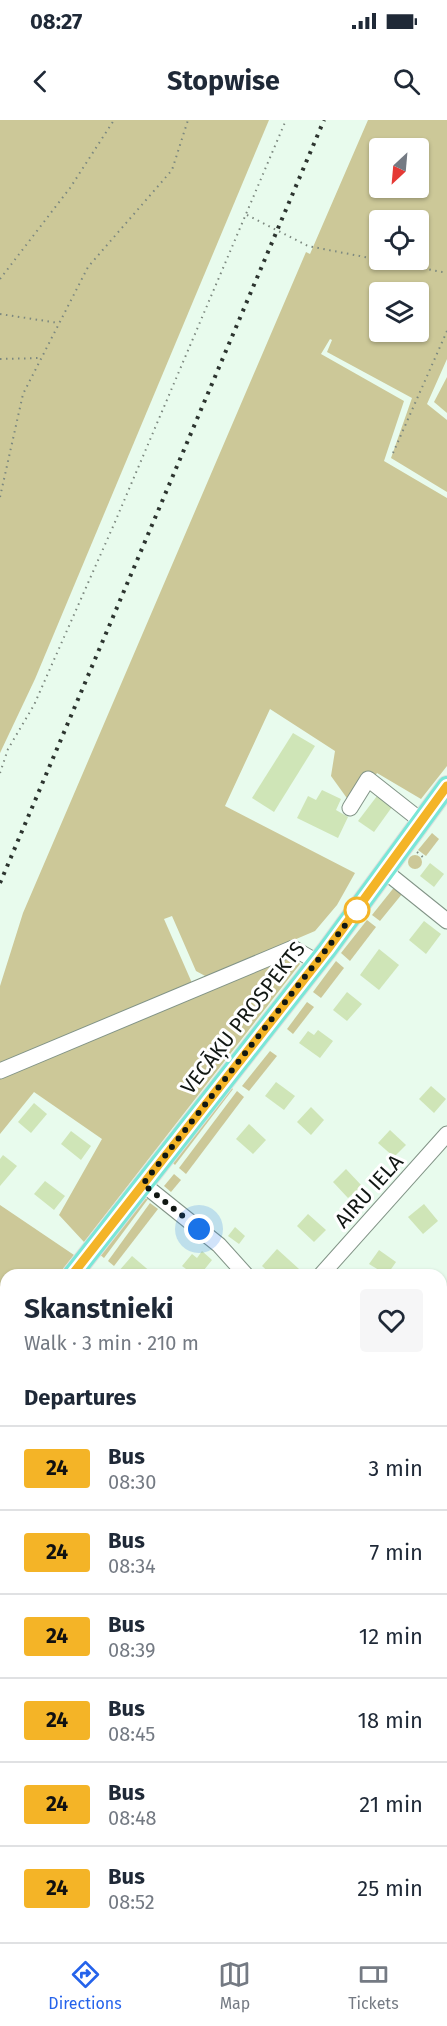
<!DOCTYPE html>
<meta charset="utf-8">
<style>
:root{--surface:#fff;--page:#f6f6f7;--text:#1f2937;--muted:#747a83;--line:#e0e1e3;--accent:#2563eb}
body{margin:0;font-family:"Fira Sans",sans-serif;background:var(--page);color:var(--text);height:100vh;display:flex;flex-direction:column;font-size:22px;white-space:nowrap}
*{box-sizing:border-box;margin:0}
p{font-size:20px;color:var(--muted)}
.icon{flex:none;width:33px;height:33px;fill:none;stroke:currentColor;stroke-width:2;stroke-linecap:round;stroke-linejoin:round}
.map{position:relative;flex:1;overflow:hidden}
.side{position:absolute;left:0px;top:1149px;width:447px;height:674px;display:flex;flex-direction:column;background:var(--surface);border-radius:18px 18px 0 0;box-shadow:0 2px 4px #0004}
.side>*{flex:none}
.badge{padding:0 12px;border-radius:4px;font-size:21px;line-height:39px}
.needle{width:39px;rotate:206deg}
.tools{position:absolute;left:369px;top:18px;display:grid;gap:12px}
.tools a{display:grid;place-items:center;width:60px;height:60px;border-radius:6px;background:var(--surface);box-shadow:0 2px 4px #0004;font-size:30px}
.you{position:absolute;width:30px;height:30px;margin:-15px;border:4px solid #fff;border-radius:50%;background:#1a73e8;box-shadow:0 0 0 9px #1a73e833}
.map>.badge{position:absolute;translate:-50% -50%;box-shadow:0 0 0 3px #fff}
h2{padding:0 24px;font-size:22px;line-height:54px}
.round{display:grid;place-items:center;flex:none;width:63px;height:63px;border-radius:6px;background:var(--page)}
.head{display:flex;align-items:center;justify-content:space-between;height:102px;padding:0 24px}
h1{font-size:28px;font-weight:700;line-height:45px}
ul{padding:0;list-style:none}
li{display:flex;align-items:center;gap:18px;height:84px;padding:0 24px;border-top:2px solid var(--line)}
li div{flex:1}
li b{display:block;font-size:22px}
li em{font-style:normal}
li .badge{min-width:66px;font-weight:700;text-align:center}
.status{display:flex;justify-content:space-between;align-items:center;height:42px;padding:0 30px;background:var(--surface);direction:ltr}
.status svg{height:16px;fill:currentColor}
header{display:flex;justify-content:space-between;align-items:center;height:78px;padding:0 24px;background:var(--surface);font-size:27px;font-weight:700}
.tab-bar{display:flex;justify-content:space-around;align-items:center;height:84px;border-top:2px solid var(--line);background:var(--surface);font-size:16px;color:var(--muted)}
.tab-bar a{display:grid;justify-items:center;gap:3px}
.tab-bar .active{color:var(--accent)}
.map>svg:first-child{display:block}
.green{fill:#ccc898;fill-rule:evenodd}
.water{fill:#6aaab0}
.building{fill:#cfe5b7}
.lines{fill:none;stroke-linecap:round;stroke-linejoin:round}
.minor-casing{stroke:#829487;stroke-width:17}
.major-casing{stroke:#dedfde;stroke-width:22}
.path{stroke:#7c887f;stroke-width:2;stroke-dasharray:1.5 4.5;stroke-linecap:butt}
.minor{stroke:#fff;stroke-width:15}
.major{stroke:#7ae7d7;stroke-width:20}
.rail{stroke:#2c342f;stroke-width:4;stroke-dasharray:3 6;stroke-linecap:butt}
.line-casing{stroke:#fff;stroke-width:14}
.line{stroke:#f4b427;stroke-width:9}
.walk{stroke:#111713;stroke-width:6;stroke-dasharray:0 10.8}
.stop-dot{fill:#fff;stroke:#f4b427;stroke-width:3}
.labels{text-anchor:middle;stroke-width:6;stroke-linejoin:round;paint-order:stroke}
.street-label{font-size:21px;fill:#111713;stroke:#fff}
</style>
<div class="status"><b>08:27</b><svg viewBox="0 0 49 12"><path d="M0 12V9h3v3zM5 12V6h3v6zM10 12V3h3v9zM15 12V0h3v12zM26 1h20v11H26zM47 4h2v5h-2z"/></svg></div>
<header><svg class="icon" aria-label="back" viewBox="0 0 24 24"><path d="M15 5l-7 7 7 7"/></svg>Stopwise<svg class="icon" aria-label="search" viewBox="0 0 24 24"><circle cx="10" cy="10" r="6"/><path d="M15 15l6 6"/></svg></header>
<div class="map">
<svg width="447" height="1822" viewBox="0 0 447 1822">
<rect width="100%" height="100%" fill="#e8fbed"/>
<!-- green -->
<g class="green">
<path d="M0,0H269L35,559L0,633Z"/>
<path d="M368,0H447V239L427,284L447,300V372L391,338L412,278L327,232L332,220L330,219L321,234L404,281L384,341L447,378V646L421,679L377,653L354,688L331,656L335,631L270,589L225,686L355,753L337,785L315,811L207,857L196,851L172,796L164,799L192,863L185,881L295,836L300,844L84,1122L59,1095L102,1019L34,972L0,1014V866L23,793L306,132L310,134ZM380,28H418V68H380ZM380,100H418V140H380ZM380,172H418V212H380Z"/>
<path d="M447,257V293L434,282Z"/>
<path d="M432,713L439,719L426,736L418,730Z"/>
<circle cx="415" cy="742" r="7"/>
<path d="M396,765L402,774L380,801L372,795Z"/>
<path d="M367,800L376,807L350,841L341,833Z"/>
<path d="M336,841L344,848L321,878L313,872Z"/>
<path d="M307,882L314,887L293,914L287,909Z"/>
<path d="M270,931L277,936L249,971L242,966Z"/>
<path d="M229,966L233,969L175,1045L172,1042Z"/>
<path d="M237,971L244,977L186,1054L179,1048Z"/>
<path d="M174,1054L181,1060L171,1072L164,1066Z"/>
<path d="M142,1078L148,1079L104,1138L99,1134Z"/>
<path d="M150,1083L158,1089L114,1146L108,1141Z"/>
<path d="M0,1085L74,1135L58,1155H6V1223L0,1231Z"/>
<path d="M447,1198V1822H0V1654L6,1649V1816H441V1204Z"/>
</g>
<!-- water -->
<g class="water">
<path d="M447,1210V1281L441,1285V1218Z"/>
<path d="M447,1320V1367L441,1370V1322Z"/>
<path d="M447,1524V1715L441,1725V1540Z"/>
<path d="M3,1673H6V1816L32,1817L25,1822H0V1674Z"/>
<path d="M293,1816H394L395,1817L393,1822H290Z"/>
</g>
<!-- building -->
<g class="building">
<path d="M293,613L315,626L274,692L252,678Z"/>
<path d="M322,670L341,679L336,690L348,697L338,718L297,698L308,676L316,680Z"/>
<path d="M377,676L392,687L374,712L358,701Z"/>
<path d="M430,743L444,754L434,767L420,756Z"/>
<path d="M424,801L441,814L426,834L409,820Z"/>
<path d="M379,829L399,845L379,870L360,855Z"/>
<path d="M347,872L362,884L347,901L333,890Z"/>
<path d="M318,910L333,921L320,938L299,923L308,911L314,915Z"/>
<path d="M276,962L295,976L284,990L265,976Z"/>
<path d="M431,966L446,979L434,993L419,979Z"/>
<path d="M34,983L47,994L31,1013L18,1002Z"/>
<path d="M311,987L324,1000L311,1015L297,1002Z"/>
<path d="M249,1004L266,1020L253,1034L236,1019Z"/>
<path d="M390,1010L406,1025L394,1037L378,1023Z"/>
<path d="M71,1011L91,1026L81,1040L61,1024Z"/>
<path d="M3,1035L17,1046L0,1066V1039Z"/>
<path d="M346,1049L362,1066L348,1078L333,1062Z"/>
<path d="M45,1061L65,1076L54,1090L34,1074Z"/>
<path d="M424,1084L438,1101L423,1114L408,1097Z"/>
<path d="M308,1094L326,1110L314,1122L297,1106Z"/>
<path d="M235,1107L245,1116L239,1124L228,1116Z"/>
<path d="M277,1129L299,1149L293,1155H272L262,1146Z"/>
<path d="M379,1130L396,1142L387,1155L369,1144Z"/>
<path d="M202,1131L212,1140L200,1155H194L182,1146L192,1134L197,1138Z"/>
<path d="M132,1136L152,1153L150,1155H121L118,1152Z"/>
<path d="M6,1298V1325L0,1320V1305Z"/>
<path d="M0,1379L6,1384V1390L0,1396Z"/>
<path d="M0,1457L6,1462V1473L0,1479Z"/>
<path d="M0,1547L6,1553V1580L0,1574Z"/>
</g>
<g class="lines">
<!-- minor casing -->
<g class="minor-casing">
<g id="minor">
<path d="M350,688L368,659L420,700"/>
<path d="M386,752L447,801"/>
<path d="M0,951L293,828L317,842"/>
<path d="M143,1064L219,1125L246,1155"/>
<path d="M321,1155L447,1014"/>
<path d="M0,1511L6,1504"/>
<path d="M0,1609L6,1610"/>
</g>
</g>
<!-- major casing -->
<g class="major-casing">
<g id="major">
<path d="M72,1155L327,830L447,666"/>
<path d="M0,1249L6,1241"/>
</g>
</g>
<!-- path -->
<g class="path">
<path d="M247,95L308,126L447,153"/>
<path d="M0,159L70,68L114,0"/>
<path d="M0,194L59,203"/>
<path d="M0,239L41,238"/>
<path d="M393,333L447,211"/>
<path d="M0,377L23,274L88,147L172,50L188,0"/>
<path d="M0,653L8,629L34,585L115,402L286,0"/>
<path d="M417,732L424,738"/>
<path d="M0,1274L6,1266"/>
</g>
<!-- minor -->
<use href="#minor" class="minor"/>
<!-- major -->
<use href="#major" class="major"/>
<!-- rail -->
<path class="rail" d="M0,763L324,0"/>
</g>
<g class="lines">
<!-- line casing -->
<g class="line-casing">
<path id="line" d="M72,1155L327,830L447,666"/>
</g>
<!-- line -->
<use href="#line" class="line"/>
<!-- walk -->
<path class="walk" d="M199,1109L143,1064L357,790"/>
</g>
<!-- markers -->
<circle class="stop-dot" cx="357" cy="790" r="12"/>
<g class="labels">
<!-- street labels -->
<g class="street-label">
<text transform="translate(243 898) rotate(-52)" y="7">VECĀĶU PROSPEKTS</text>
<text transform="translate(369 1071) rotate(-48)" y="7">AIRU IELA</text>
</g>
</g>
</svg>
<div class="tools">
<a><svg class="needle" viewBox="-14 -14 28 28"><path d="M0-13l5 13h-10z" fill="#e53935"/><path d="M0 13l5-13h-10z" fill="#747a83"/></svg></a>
<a><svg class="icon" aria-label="locate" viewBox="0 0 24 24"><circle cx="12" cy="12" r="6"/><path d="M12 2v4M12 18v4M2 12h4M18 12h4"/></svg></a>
<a><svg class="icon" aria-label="layers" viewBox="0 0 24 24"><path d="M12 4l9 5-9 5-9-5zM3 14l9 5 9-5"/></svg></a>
</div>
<div class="you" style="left:199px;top:1109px"></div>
<section class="side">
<div class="head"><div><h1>Skanstnieki</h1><p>Walk · 3 min · 210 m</p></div><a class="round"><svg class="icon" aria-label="heart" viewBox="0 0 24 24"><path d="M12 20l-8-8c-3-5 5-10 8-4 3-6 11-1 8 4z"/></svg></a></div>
<h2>Departures</h2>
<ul>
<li><span class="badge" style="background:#f4b427;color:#111">24</span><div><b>Bus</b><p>08:30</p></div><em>3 min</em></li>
<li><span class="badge" style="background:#f4b427;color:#111">24</span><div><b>Bus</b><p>08:34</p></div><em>7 min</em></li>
<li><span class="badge" style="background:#f4b427;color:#111">24</span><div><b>Bus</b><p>08:39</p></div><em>12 min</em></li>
<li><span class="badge" style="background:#f4b427;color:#111">24</span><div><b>Bus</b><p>08:45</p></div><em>18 min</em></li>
<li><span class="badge" style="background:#f4b427;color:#111">24</span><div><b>Bus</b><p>08:48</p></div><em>21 min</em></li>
<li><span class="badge" style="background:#f4b427;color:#111">24</span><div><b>Bus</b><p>08:52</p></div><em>25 min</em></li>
</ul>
</section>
</div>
<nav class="tab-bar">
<a class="active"><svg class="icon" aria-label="directions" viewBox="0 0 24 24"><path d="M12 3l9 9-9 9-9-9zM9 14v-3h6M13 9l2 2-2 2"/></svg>Directions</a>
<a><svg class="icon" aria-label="map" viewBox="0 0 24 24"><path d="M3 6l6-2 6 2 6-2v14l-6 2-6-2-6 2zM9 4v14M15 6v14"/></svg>Map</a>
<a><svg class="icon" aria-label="tickets" viewBox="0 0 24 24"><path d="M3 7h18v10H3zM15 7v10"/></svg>Tickets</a>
</nav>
